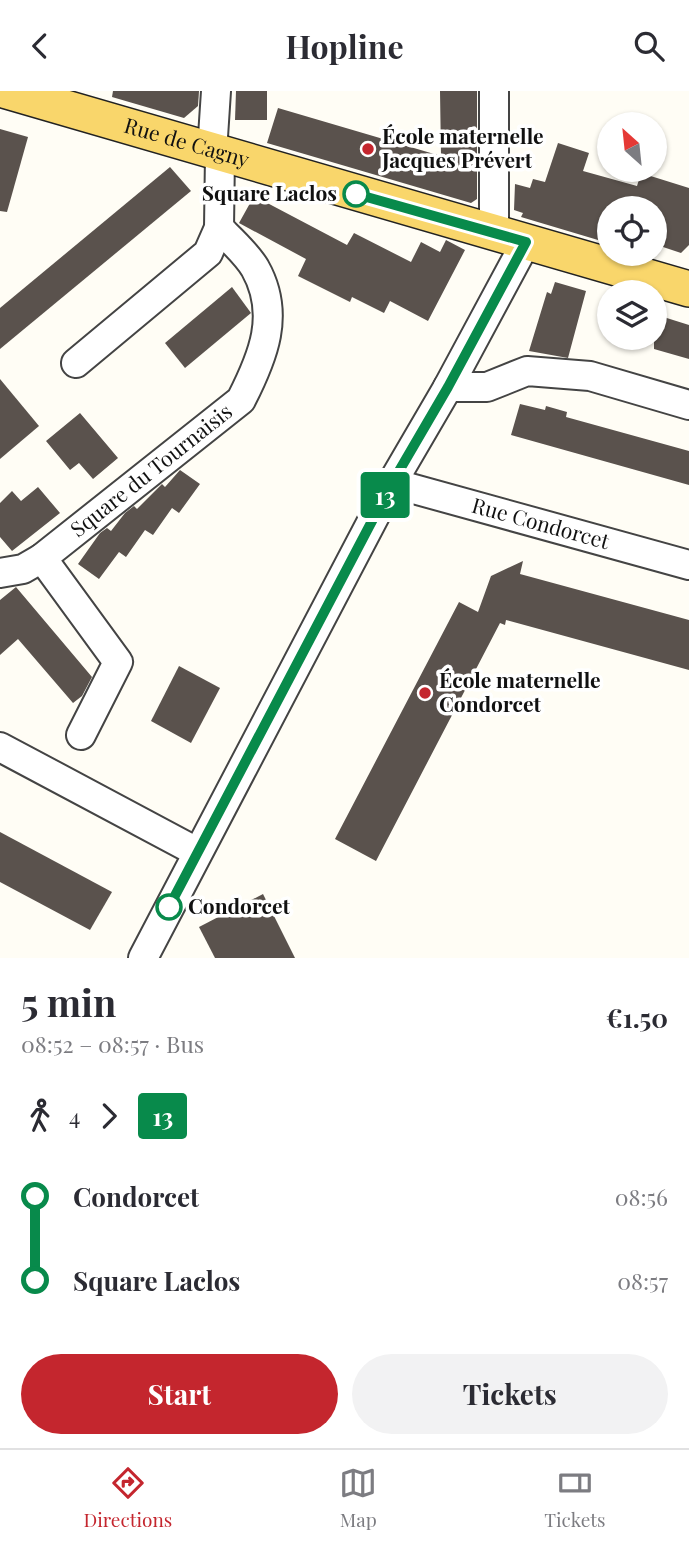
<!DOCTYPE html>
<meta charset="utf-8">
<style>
:root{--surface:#fff;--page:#f2f2f3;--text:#2b2b33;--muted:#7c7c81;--line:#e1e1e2;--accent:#c4262e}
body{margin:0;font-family:"Playfair Display",serif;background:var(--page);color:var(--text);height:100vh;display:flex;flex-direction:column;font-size:26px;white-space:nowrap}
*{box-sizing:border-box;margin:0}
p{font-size:23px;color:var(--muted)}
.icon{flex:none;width:38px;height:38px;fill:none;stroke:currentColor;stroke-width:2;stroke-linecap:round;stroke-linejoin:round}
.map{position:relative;height:867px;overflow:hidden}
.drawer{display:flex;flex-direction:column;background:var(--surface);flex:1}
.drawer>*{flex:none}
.badge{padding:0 14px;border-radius:5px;font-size:24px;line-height:46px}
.needle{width:46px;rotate:333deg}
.buttons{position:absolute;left:597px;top:21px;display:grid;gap:14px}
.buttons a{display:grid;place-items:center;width:70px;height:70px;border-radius:50%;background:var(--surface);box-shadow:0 2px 5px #0004;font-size:35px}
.map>.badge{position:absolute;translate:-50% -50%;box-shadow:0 0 0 4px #fff}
.legs{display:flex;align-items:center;gap:10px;height:77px;padding:0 21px;font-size:23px}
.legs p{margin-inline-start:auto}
.headline{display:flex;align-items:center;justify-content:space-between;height:119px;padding:0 21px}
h1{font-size:38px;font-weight:700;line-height:52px}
.primary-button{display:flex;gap:14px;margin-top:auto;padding:14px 21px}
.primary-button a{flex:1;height:80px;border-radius:42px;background:var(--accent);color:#fff;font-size:28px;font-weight:700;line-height:80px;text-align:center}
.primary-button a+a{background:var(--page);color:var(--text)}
ul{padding:0 21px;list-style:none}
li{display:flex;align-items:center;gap:24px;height:84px;font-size:26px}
li i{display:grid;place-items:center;width:10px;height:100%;margin:0 9px;background:currentColor}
li i::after{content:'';width:18px;height:18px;margin:-9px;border:5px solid;border-radius:50%;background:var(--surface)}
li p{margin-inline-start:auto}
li:first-child i{background:linear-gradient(#0000 50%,currentColor 0)}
li:last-child i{background:linear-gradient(currentColor 50%,#0000 0)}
header{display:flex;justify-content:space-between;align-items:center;height:91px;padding:0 21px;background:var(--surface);font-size:32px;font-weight:700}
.tab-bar{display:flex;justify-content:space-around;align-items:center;height:98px;border-top:2px solid var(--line);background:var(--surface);font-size:19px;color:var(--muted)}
.tab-bar a{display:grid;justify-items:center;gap:4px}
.tab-bar .current{color:var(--accent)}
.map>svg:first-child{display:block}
.building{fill:#5a524d}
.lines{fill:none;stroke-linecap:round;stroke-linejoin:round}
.minor-casing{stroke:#444;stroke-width:32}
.major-casing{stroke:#222;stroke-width:38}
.minor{stroke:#fff;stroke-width:28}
.major{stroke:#f9d66b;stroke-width:35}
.line-1-casing{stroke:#fff;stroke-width:16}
.line-1{stroke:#088a4b;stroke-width:10}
.poi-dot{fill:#c4262e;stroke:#fff;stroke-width:2.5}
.stop-1-dot{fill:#fff;stroke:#088a4b;stroke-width:3.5}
.labels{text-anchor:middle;stroke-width:7;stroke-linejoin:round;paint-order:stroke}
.poi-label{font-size:21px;font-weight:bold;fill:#111;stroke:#fff;text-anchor:start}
.street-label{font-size:21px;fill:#111;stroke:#fff}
.stop-label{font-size:21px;font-weight:bold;fill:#111;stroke:#fff;text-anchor:end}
</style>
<header><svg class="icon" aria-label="back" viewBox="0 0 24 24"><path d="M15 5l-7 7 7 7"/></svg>Hopline<svg class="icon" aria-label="search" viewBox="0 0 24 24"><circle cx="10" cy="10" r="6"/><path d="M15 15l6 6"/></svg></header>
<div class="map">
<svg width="689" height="867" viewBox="0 0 689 867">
<rect width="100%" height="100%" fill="#fffdf5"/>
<!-- building -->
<g class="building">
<path d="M113,0H199L198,15L184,27L112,6Z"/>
<path d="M236,0H267V29H235Z"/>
<path d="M440,0H477V108L471,112L267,52L278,17L441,65Z"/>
<path d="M0,38L28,46L7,121L0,120Z"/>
<path d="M558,52L589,62L583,80L637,95L641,82L689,97V154L681,162L654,153V117H608L598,149L521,126L523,122L514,119L515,93L530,97L533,88L545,91Z"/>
<path d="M170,76L191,100L0,258V217Z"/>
<path d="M254,105L347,154L354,142L411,171L421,151L440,161L446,149L465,159L428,230L390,210L384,222L352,206L350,211L298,185L306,168L239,132Z"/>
<path d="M555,191L586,200L568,267L529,260L547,201L551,203Z"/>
<path d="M232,196L251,222L185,277L165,252Z"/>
<path d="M654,223L689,234V268L654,258Z"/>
<path d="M0,288L39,335L0,368Z"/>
<path d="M520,313L545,319L546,315L567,321L566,326L689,360V394L511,344Z"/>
<path d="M80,322L118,367L93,388L79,372L70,379L46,350Z"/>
<path d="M180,379L200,393L179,422L172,417L153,444L145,439L126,466L119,461L99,488L78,473L100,442L107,437L111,440L125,422L134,415L137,418L162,393L165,396Z"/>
<path d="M38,396L60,422L12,460L0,446V412L12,400L21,410Z"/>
<path d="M523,470L520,483L689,529V579L506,529L505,534L500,532L376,770L335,748L459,511L478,521L491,485Z"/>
<path d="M16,496L92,586L82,605L73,612L18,548L0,564V509Z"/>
<path d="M179,575L220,597L191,652L151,630Z"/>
<path d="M0,741L112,801L90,839L0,791Z"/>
<path d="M263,803L295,867H215L199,836Z"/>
</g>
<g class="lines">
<!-- minor casing -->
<g class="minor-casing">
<g id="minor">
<path d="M494,0V143"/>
<path d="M212,61L216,0"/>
<path d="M76,272L208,162L219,137L220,63"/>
<path d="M448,296H487L527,280L590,285L689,314"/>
<path id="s1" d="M392,392L689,474"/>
<path id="s2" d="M42,467L241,309C263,266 281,223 255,177C246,162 231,149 219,137"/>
<path d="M0,482L23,478L42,467L118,571L81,644"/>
<path d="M0,656L197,761"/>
<path d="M143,867L392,392L448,296L526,151"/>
</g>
</g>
<!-- major casing -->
<g class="major-casing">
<g id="major">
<path id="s3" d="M7,0L689,198"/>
</g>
</g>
<!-- minor -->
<use href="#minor" class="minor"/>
<!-- major -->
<use href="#major" class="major"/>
</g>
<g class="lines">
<!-- line-1 casing -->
<g class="line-1-casing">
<path id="line-1" d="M169,816L392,392L448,296L526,151L356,103"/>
</g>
<!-- line-1 -->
<use href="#line-1" class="line-1"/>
</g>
<!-- markers -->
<g class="poi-dot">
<circle cx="368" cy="58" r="7"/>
<circle cx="425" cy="602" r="7"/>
</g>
<g class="stop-1-dot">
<circle cx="356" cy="103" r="12"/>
<circle cx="169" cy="816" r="12"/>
</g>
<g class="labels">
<!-- poi labels -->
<g class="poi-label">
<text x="382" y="53">École maternelle<tspan x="382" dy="24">Jacques Prévert</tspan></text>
<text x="439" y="597">École maternelle<tspan x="439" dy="24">Condorcet</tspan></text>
</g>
<!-- street labels -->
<g class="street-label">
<text dy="7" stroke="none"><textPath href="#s3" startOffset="187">Rue de Cagny</textPath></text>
<text dy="7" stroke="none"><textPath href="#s2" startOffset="140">Square du Tournaisis</textPath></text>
<text dy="7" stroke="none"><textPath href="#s1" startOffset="154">Rue Condorcet</textPath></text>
</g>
<!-- stop labels -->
<g class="stop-label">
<text x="337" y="110">Square Laclos</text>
<text x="188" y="823" text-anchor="start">Condorcet</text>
</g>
</g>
</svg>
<div class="buttons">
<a><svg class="needle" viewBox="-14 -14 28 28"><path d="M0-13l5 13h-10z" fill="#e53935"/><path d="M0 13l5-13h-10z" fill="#7c7c81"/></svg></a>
<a><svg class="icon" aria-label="locate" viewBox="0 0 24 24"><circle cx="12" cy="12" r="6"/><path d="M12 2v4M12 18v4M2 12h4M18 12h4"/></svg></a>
<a><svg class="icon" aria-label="layers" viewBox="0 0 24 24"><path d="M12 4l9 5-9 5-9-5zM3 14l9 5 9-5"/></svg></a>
</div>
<b class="badge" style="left:385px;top:404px;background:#088a4b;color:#fff">13</b>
</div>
<section class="drawer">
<div class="headline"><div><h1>5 min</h1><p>08:52 – 08:57 · Bus</p></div><b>€1.50</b></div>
<div class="legs"><svg class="icon" aria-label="walk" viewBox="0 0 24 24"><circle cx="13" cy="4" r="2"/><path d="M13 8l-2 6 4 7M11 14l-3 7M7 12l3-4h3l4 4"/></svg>4<svg class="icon" aria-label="forward" viewBox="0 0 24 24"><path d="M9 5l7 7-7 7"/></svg><b class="badge" style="background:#088a4b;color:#fff">13</b></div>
<ul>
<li><i style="color:#088a4b"></i><b>Condorcet</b><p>08:56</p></li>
<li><i style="color:#088a4b"></i><b>Square Laclos</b><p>08:57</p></li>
</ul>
<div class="primary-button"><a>Start</a><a>Tickets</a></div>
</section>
<nav class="tab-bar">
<a class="current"><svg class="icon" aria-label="directions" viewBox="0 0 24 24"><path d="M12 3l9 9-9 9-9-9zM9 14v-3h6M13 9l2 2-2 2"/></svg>Directions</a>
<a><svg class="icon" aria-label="map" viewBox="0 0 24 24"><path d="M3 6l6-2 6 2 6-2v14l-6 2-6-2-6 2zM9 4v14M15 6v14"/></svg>Map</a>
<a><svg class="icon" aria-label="tickets" viewBox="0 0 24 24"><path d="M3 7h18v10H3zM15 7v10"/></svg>Tickets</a>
</nav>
